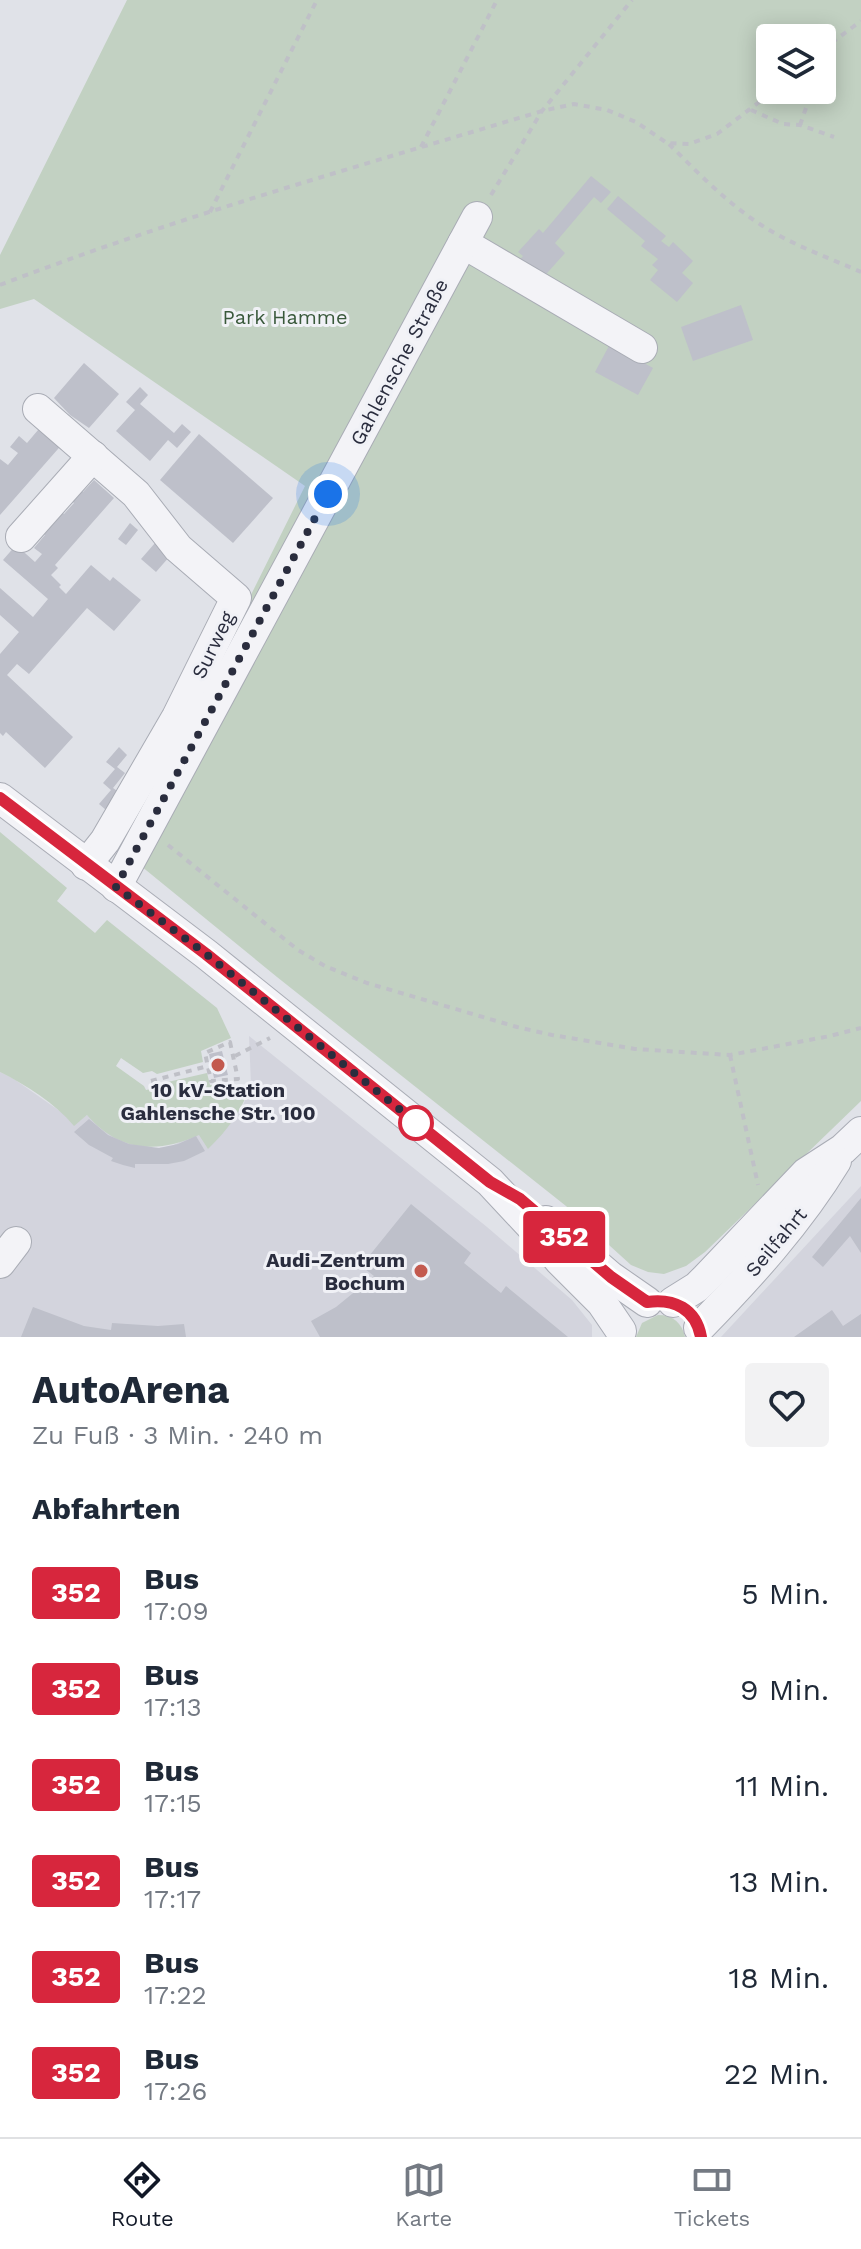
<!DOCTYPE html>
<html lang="de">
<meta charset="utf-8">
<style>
:root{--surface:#fff;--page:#f2f2f3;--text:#1f2937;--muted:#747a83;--line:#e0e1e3;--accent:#111827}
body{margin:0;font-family:"Work Sans",sans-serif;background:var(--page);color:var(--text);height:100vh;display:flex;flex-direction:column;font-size:30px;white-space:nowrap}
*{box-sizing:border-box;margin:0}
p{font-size:26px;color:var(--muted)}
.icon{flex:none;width:44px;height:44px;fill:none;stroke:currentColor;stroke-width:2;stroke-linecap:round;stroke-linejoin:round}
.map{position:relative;height:1337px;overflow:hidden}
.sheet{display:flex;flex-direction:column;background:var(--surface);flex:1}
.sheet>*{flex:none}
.badge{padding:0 16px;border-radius:6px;font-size:28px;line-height:52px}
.tools{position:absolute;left:756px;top:24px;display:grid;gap:16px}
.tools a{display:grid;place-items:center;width:80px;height:80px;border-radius:8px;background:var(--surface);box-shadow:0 4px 20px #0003;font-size:40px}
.you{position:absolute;width:40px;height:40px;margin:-20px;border:6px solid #fff;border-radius:50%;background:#1a73e8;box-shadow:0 0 0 12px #1a73e833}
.map>.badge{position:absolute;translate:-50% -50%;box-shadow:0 0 0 4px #fff}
h2{padding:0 32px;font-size:30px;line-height:72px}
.round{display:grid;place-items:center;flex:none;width:84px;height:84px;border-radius:8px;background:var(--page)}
.summary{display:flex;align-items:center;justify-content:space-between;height:136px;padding:0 32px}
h1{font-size:38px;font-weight:700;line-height:60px}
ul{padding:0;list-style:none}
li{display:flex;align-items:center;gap:24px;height:96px;padding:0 32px}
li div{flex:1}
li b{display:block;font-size:30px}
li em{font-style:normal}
li .badge{min-width:88px;font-weight:700;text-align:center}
.tab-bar{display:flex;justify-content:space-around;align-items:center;height:112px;border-top:2px solid var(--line);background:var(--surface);font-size:22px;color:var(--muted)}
.tab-bar a{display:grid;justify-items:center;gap:4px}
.tab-bar .selected{color:var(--accent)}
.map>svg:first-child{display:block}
.built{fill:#d3d4dd}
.green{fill:#c2d1c2;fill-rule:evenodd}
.building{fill:#bec0ca}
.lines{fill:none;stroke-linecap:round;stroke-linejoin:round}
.minor-casing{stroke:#a9acb5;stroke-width:32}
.path{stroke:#bfc0c7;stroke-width:4;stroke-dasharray:6 6;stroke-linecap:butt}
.minor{stroke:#f3f3f7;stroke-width:30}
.line-casing{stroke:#fff;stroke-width:18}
.line{stroke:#d7263d;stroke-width:12}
.walk{stroke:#2a2d3e;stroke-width:8;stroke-dasharray:0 14.4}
.poi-dot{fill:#c35a4f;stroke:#f0f1f6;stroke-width:3}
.stop-dot{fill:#fff;stroke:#d7263d;stroke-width:4}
.labels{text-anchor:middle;stroke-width:6;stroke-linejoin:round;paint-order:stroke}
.park-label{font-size:20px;fill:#39593b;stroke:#f0f1f6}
.street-label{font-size:20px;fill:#2a2d3e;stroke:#f0f1f6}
.poi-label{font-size:20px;font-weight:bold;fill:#2a2d3e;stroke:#f0f1f6}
</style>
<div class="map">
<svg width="861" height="1337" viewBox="0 0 861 1337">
<rect width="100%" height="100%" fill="#e0e2e8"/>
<!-- built -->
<g class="built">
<path d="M249,1036L487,1227L572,1300L592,1325V1337H0V1072L14,1079L64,1114L74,1125L87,1115L151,1148H159L172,1146L242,1108L251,1085Z"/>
<path d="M861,1186V1337H721Z"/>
</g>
<!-- green -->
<g class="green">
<path d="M127,0H861V1101L705,1252L686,1266L664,1274L648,1272L631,1265L566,1206L277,977L114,844L232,633L305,486L34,299L0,309V255ZM770,38H822V90H770Z"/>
<path d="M0,832L67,888L57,901L95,933L107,920L217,1008L231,1038L201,1051L203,1062L157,1074L152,1071L143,1073L121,1058L116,1066L144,1086L146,1090L160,1087L159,1084L207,1073L210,1085H251C241,1111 228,1130 208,1149L199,1135C157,1154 119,1152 87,1115L74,1126C55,1103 26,1085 0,1072Z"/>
<path d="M658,1315C673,1315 682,1323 685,1337H636L642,1323Z"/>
</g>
<!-- building -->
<g class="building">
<path d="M591,176L611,192L601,203L594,197L555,243L565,253L540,281L518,262L523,256L518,252L539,229L543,233Z"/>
<path d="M618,196L666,236L661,241L669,247L673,242L693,261L682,273L693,283L677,302L650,280L658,270L652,265L658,259L641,246L645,241L607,209Z"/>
<path d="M741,305L753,340L693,361L681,327Z"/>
<path d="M610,344L653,368L638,395L595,372Z"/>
<path d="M84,363L119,394L89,428L70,415L54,398Z"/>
<path d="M140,387L148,395L140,404L174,433L182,424L191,432L177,448L168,440L150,461L116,431L135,410L126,402Z"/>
<path d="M44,423L65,441L0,515V459L8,465L18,453L10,447L19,436L27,443Z"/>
<path d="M199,434L273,498L233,543L160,480Z"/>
<path d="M94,480L114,498L55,565L58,568L51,575L61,585L59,587L66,594L91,565L110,581L113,577L141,600L114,631L87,608L29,674L17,664L7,675L73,737L45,768L6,732L3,736L0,733V654L19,632L0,615V588L33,617L48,599L3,560L16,545L35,562L42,554L34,548L45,535L38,529L56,508L64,514L74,503L67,496L76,486L83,492Z"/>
<path d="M130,523L138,530L126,545L118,539Z"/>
<path d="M155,543L170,556L156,572L141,559Z"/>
<path d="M119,747L127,755L117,767L125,773L113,788L120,793L106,810L99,804L111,790L103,783L115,769L106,762Z"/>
<path d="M222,1051L228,1075L214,1078L209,1054Z"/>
<path d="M89,1119L108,1135L129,1144L159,1148L178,1144L196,1136L205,1151L184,1161L168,1164H135V1168L123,1165L111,1161L113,1158L89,1145L74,1132Z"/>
<path d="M861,1198V1253L850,1236L823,1267L812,1257Z"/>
<path d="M411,1204L471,1253L464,1263L501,1293L506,1286L568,1337H320L311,1321L336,1307L374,1276L361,1266Z"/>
<path d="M33,1307L84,1326L111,1330L112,1323L158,1326L184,1324L186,1337H21Z"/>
<path d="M832,1310L843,1326L861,1314V1337H794Z"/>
</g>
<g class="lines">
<!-- minor casing -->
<g class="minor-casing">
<g id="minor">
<path d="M463,243L642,348"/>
<path d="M38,409L136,494L178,548L236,598L177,717L105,841L86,865"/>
<path d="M21,537L93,456"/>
<path d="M0,798L206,954L490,1182L532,1227L560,1261L602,1303L621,1331"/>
<path d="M116,887L477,217"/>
<path d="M546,1221L611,1277L647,1302"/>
<path d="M0,1263L16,1242"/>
<path d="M673,1302L697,1287L706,1278L806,1173L843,1149L861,1132"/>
<path d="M699,1328C749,1277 799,1222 836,1161"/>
</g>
</g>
<!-- path -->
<g class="path">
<path d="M822,50L861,21"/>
<path d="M751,110L783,124L800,125L834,137"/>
<path d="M800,125L806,108"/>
<path d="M669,144C703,178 738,214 780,236C806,250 834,260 861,272"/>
<path d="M421,147L497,0"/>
<path d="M491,195L542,111L632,0"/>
<path d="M210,212L317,0"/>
<path d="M0,285C177,217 360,166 542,111L574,104L607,110L636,122L667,143L689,144L717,134L775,90"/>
<path d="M168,845L298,950L325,966L367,983L517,1027L552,1035L635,1049L730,1055L830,1036L861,1028"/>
<path d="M230,1042L238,1079L211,1081L205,1053Z"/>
<path d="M730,1055L758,1185"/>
<path d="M235,1056L270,1038"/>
<path d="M151,1081L208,1066"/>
</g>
<!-- minor -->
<use href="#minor" class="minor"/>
</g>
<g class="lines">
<!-- line casing -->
<g class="line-casing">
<path id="line" d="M0,798L206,954L490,1182L520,1199L611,1277L647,1302C674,1298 696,1309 701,1337"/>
</g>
<!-- line -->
<use href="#line" class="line"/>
<!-- walk -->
<path class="walk" d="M328,494L116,887L206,954L418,1124L416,1123"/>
</g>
<!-- markers -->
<g class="poi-dot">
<circle cx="218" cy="1065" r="8"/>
<circle cx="421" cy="1271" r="8"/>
</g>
<circle class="stop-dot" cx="416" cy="1123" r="16"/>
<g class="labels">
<!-- park labels -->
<g class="park-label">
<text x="285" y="324">Park Hamme</text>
</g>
<!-- street labels -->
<g class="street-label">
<text transform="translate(399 362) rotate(-62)" y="7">Gahlensche Straße</text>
<text transform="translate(213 645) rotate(-64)" y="7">Surweg</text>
<text transform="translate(776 1242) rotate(-50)" y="7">Seilfahrt</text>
</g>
<!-- poi labels -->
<g class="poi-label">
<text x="218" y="1097">10 kV-Station<tspan x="218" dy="23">Gahlensche Str. 100</tspan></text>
<text x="405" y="1267" text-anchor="end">Audi-Zentrum<tspan x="405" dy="23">Bochum</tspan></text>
</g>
</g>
</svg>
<div class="tools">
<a><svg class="icon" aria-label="layers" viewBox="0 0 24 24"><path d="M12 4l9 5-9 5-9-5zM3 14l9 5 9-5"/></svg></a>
</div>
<div class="you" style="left:328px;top:494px"></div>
<b class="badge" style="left:564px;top:1237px;background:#d7263d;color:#fff">352</b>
</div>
<section class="sheet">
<div class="summary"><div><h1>AutoArena</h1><p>Zu Fuß · 3 Min. · 240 m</p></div><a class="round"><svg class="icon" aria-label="heart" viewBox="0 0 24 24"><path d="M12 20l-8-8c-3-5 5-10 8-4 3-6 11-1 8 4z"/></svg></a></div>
<h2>Abfahrten</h2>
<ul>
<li><span class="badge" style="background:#d7263d;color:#fff">352</span><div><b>Bus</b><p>17:09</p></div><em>5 Min.</em></li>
<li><span class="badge" style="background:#d7263d;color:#fff">352</span><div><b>Bus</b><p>17:13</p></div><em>9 Min.</em></li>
<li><span class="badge" style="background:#d7263d;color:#fff">352</span><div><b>Bus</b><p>17:15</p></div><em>11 Min.</em></li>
<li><span class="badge" style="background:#d7263d;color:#fff">352</span><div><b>Bus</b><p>17:17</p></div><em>13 Min.</em></li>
<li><span class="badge" style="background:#d7263d;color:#fff">352</span><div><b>Bus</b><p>17:22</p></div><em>18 Min.</em></li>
<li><span class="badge" style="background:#d7263d;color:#fff">352</span><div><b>Bus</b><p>17:26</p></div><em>22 Min.</em></li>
</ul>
</section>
<nav class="tab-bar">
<a class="selected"><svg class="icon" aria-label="directions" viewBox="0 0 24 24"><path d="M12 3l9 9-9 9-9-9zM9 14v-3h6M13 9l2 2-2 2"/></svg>Route</a>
<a><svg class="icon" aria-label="map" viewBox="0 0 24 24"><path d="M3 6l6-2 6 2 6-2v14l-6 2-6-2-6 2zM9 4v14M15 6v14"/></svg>Karte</a>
<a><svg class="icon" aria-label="tickets" viewBox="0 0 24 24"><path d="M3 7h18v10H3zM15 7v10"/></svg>Tickets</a>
</nav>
